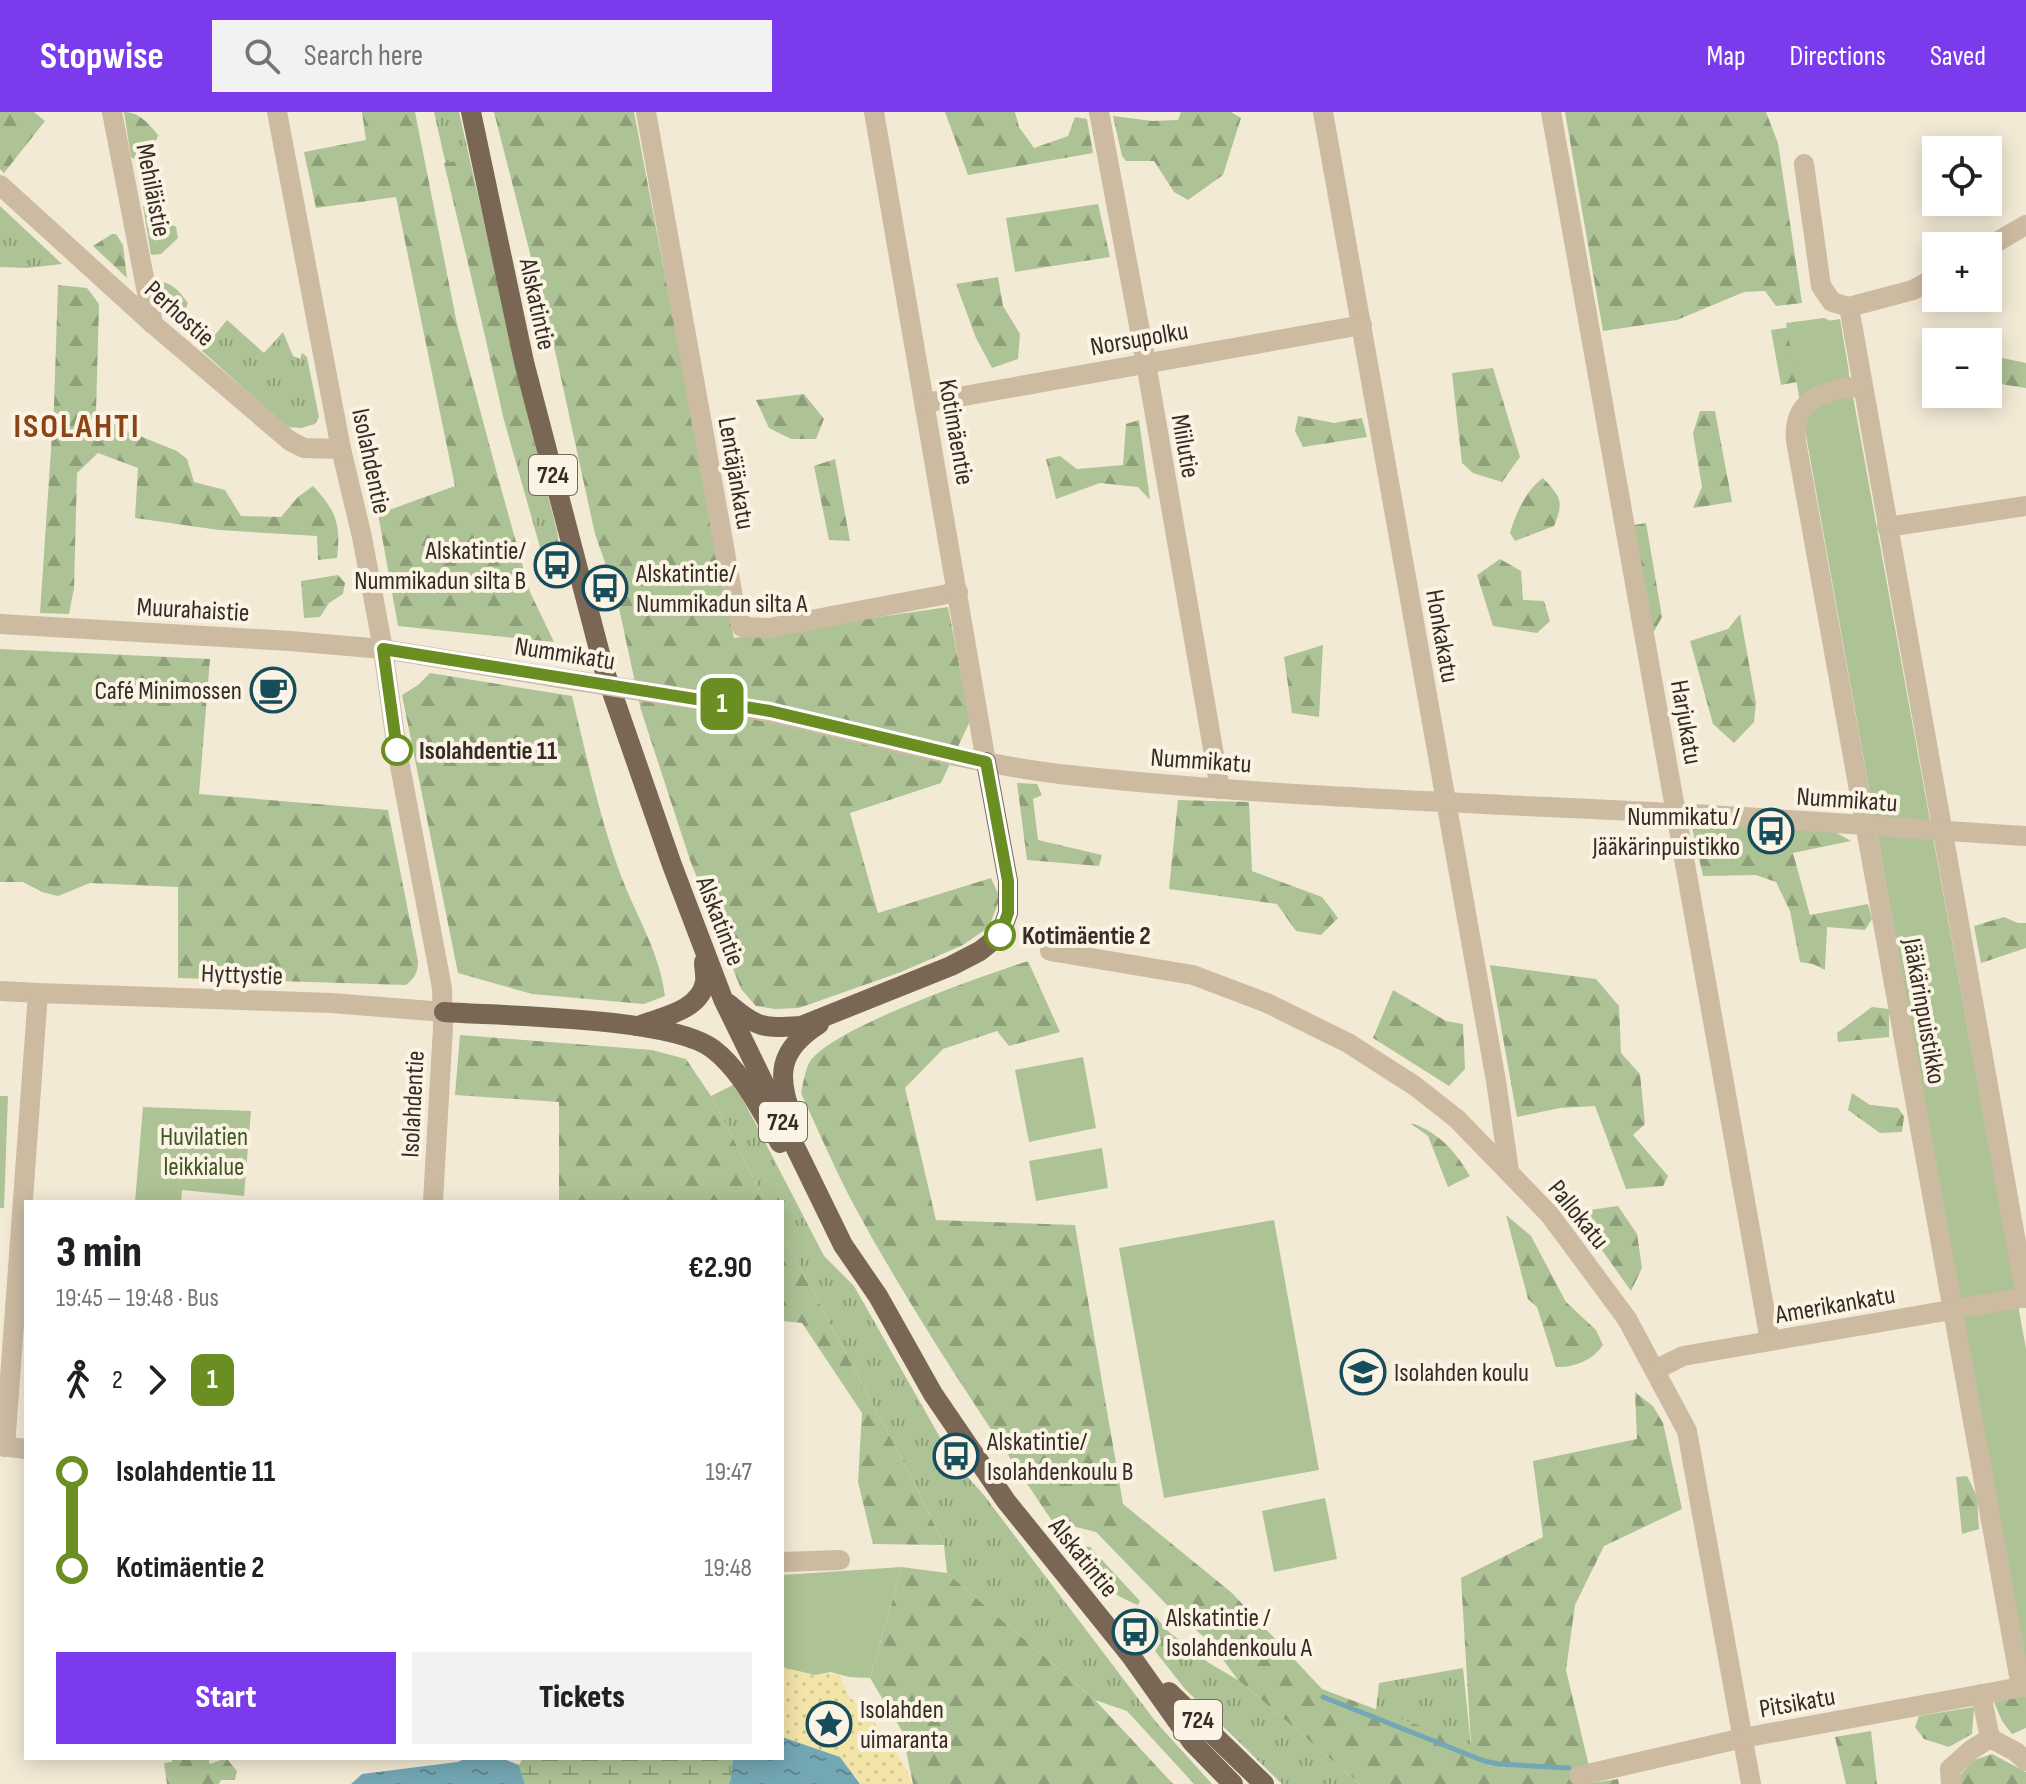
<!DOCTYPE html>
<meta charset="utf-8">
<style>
:root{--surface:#fff;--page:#f2f2f2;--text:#202124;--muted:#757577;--accent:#7c3aed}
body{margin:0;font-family:"Sofia Sans Condensed",sans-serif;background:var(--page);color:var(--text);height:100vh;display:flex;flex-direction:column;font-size:30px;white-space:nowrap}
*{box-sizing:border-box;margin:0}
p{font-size:26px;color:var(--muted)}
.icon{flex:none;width:44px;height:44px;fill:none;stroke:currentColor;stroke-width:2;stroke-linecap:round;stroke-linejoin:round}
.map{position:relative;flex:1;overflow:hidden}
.side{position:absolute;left:24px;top:1088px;width:760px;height:560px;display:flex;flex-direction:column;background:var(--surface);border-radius:0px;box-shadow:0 4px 20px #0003}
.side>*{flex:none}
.badge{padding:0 16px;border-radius:12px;font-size:28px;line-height:52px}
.tools{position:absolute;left:1922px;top:24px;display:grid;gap:16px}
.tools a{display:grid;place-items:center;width:80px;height:80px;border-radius:0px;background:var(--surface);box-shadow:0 4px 20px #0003;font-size:40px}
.map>.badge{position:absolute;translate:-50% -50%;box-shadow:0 0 0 4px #fff}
.legs{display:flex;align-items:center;gap:12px;height:88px;padding:0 32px;font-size:26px}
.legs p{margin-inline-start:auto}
.headline{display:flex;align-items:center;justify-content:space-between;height:136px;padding:0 32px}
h1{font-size:44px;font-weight:800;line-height:60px}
.cta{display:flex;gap:16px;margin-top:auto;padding:16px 32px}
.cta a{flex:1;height:92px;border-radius:0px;background:var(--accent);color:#fff;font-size:32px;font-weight:800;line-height:92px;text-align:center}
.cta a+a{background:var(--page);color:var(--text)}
ul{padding:0 32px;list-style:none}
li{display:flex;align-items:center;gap:28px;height:96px;font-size:30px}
li i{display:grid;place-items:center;width:12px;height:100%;margin:0 10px;background:currentColor}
li i::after{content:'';width:20px;height:20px;margin:-10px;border:6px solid;border-radius:50%;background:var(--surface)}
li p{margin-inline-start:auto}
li:first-child i{background:linear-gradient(#0000 50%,currentColor 0)}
li:last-child i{background:linear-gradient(currentColor 50%,#0000 0)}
header{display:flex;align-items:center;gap:48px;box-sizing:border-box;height:112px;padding:0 40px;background:var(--accent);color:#fff}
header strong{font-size:38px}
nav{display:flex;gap:44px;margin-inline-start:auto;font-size:28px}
.search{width:560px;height:72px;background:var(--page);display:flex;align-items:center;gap:20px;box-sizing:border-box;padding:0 28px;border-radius:0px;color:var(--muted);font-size:30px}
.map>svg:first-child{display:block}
.grass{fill:url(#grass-tufts)}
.forest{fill:url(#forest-firs)}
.wetland{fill:url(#wetland-marsh)}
.sand{fill:url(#sand-dots)}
.park{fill:#adc395}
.water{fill:url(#water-ripples)}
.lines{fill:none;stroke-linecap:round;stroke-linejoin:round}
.stream{stroke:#73a7b3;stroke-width:5}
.minor{stroke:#ccbba1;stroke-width:20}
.major{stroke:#796654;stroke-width:20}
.minor-bridge{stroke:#ccbba1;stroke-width:20}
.line-1-casing{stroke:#fff;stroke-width:18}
.line-1{stroke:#6b8e23;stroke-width:12}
.stop-1-dot{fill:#fff;stroke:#6b8e23;stroke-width:4}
.labels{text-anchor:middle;stroke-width:8;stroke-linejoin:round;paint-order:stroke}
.shield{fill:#fbf3e3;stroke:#71685e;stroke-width:2}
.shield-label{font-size:24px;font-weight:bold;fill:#362c25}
.street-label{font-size:26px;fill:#362c25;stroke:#fbf3e3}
.poi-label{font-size:26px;fill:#362c25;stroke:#fbf3e3;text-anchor:start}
.stop-label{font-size:26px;font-weight:bold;fill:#362c25;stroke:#fbf3e3;text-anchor:start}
.park-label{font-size:26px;fill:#3e5626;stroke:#fbf3e3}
.district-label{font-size:34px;font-weight:bold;letter-spacing:2px;fill:#8c4316;stroke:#fbf3e3}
</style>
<header>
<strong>Stopwise</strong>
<div class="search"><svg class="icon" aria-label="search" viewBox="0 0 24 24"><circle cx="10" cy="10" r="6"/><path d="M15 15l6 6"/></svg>Search here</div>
<nav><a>Map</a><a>Directions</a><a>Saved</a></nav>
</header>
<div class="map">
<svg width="2026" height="1672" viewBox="0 0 2026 1672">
<defs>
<pattern id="grass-tufts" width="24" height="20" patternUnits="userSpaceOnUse" patternTransform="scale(2)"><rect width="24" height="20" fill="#adc395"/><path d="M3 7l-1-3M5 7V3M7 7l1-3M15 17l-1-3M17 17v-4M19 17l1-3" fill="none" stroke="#8e9f79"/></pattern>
<pattern id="forest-firs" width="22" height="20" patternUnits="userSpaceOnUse" patternTransform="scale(2)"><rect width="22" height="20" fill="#adc395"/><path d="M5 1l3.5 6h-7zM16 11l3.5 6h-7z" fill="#8e9f79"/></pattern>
<pattern id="wetland-marsh" width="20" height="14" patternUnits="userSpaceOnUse" patternTransform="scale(2)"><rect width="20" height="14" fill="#adc395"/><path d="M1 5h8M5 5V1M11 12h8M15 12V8" fill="none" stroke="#8e9f79"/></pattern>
<pattern id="sand-dots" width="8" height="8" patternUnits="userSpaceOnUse" patternTransform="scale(2)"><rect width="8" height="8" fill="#f3e4a8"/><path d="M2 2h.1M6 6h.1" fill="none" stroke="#d1c490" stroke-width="1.8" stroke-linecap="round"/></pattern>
<pattern id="water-ripples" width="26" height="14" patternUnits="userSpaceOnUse" patternTransform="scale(2)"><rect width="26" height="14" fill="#73a7b3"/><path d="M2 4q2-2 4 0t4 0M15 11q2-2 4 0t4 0" fill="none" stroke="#5f8891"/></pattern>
</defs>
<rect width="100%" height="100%" fill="#f3ead6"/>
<!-- grass -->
<g class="grass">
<path d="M434,0H459L528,303L557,419L563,456L547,460L504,308Z"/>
<path d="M0,94L62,152L27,156L0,155Z"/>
<path d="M227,208L264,241L283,220L293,244L300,247L302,241L307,245L319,305L315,312L301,316L287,315L202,239Z"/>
<path d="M735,972L824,1144L854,1174L954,1350L983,1382L1156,1610L1212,1672H1194L1127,1599L1095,1588L947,1461L944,1433L914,1370L782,1121V1090H766L711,984Z"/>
<path d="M1061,1432L1090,1435L1140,1489L1138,1493C1105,1480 1083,1458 1061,1432Z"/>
<path d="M1155,1504L1169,1520L1209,1551L1238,1568L1360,1672H1282L1185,1577L1155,1539L1161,1530Z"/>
<path d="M1463,1556L1471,1634L1376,1598L1379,1571Z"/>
</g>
<!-- forest -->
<g class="forest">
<path d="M0,0H34L45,9L4,61L0,57Z"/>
<path d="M124,0C139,0 149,12 158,23L155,32L137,49L131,45Z"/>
<path d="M362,0H415L457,212L499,369L530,480L554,530L398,514L378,402L455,374L396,85L316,96L304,40L366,28Z"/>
<path d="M494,0H634L734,526L948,495L970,609L941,671L850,701L878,801L991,766L1000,786L989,815L963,833L901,860L799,896L775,897L756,894L741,877L690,748L641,598L616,482L595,422L556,243Z"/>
<path d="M945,0H1015L1019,15L1034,36L1068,24L1075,5L1087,7L1093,41L968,63Z"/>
<path d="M1181,0H1231L1241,6L1223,63L1188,88L1174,80L1154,49H1126L1122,44L1113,4L1152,9L1178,8Z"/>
<path d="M1565,0H1766L1778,31L1802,191L1776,194L1765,179L1744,180L1677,208L1603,219Z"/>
<path d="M468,47L535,330L514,343L444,51Z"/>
<path d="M1098,92L1110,145L1015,160L1006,106Z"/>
<path d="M143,94L176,115L178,126L161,142L151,143Z"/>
<path d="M112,122H116L123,133L127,166L93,134Z"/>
<path d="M998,165L1003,194L1020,222L1018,247L992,256L976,226L956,172Z"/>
<path d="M158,169C173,171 178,178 188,191L184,201L169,207L162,202L158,188Z"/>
<path d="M58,173L87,176L99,192L96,300L120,316L177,339L187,347L194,370L225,378L241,404L281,405L298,385L313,374C336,399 341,411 337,446L318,448L317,424L219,418L135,406L138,356L98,341L77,361L74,476L69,502L40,501L54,293Z"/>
<path d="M1840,207L1849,260L1781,273L1771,218Z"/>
<path d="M1988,243L2026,251V276L1988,270Z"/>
<path d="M1493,256L1520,345L1502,370L1473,361L1462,351L1452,261Z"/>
<path d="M804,282L824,307L816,327H791L769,316L756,288Z"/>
<path d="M1700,299H1715L1732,390L1693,396L1702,375L1693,321Z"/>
<path d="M1298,304L1334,311L1362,306L1367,325L1303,335L1295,319Z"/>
<path d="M1139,308L1150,388L1138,375L1100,371L1056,387L1046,347L1060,344L1077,357L1123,353L1126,312Z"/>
<path d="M835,347L850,429L829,428L814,354Z"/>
<path d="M1543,366C1561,385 1564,390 1554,414L1515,429L1510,421C1516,401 1525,379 1543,366Z"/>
<path d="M1646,411L1662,505L1653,521L1634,413Z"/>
<path d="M1500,447L1521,459L1523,488L1544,489L1550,509L1537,521L1493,514L1477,463Z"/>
<path d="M338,463L345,471L343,482L329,491L320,505L304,506L301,469Z"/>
<path d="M1740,502L1756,591L1754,610L1734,631L1713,612L1690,529L1728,517Z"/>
<path d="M1323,533L1319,605L1292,601L1284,545Z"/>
<path d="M0,537L210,547L199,682L388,698L418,849C418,860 415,866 406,873L178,866V775L90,771L58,784L42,780L23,770H0Z"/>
<path d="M430,561L572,584C587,646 600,709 623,769C638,807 660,842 665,884L644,892L532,882L458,861L402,583L418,573Z"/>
<path d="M1017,671L1037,672L1042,683L1033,687L1038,728L1102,743L1099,754L1027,748Z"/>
<path d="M1178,688L1249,690L1252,759L1322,785L1338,806L1321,823L1296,819L1277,792L1169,777Z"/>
<path d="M1691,711L1835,720L1851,729L1793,741L1810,803L1868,792L1872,807L1865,818L1827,815L1825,858L1813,852L1800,850L1790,799L1776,770L1756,763L1703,764Z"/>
<path d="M2004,805L2018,811H2026V836L1981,851L1974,814Z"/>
<path d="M1028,849L1060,920L1009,934L997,919L943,937L905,976L936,1108L1075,1113L1123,1392L1232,1481L1322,1577L1471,1633L1461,1466L1543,1425L1533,1349L1637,1327L1635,1280L1653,1294L1663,1311L1682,1397L1604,1434L1575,1493L1566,1558L1593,1671L1618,1667L1619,1672H1360L1238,1568L1211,1531L1167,1493L1096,1420L1052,1409C984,1307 915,1205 856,1097C836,1060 819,1020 801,981C803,972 805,959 809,951C828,917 986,863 1028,849Z"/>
<path d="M1490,853L1596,867L1619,894L1621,941L1640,962L1645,1012L1633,1023L1668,1064L1663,1074L1626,1077L1595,994L1560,996L1517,1005Z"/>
<path d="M1393,878L1446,909L1463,912L1465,957L1449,974L1373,926Z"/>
<path d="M1872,895L1889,897V925L1838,930L1837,921Z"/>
<path d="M460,923L652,938L686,947L711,984L766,1090H559V990L455,983Z"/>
<path d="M1852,981L1870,993L1898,996L1904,1004L1902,1020L1880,1021L1848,998Z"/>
<path d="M1410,1011C1438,1019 1456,1040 1470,1064L1448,1075L1428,1024Z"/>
<path d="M1618,1094L1637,1122L1642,1156L1631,1179L1575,1100Z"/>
<path d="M1506,1103L1531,1124L1566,1190L1596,1218L1603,1233C1593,1248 1574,1256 1556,1255L1537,1195L1528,1187Z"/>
<path d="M782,1121L914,1370L944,1433L873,1432L858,1370L862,1301L802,1211L782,1209Z"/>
<path d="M1967,1364L1977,1384L1979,1417L1962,1422L1956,1365Z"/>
<path d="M902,1455L947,1461L1095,1588L1173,1672H913L902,1619L870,1566Z"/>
<path d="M2026,1584V1616L2012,1622L2002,1609L1994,1590Z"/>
<path d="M1974,1595L1972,1622L1949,1635L1924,1627L1915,1615L1919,1604Z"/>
<path d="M1871,1619L1877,1672H1846L1835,1625Z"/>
<path d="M1992,1642L2026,1660V1672H1961L1959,1664L1974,1648Z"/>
<path d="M172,1646H208L210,1652L226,1646L237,1659L235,1668H221L219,1672H167L164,1651L172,1650Z"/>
</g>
<!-- wetland -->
<path class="wetland" d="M523,1646H733L730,1670L728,1672H525L519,1653Z"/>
<!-- sand -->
<path class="sand" d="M782,1555L815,1563L839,1561L848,1584L866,1599L904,1652L912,1672H861L840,1645L782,1625Z"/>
<!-- park -->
<g class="park">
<path d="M1824,206L1840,213L2026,1237V1557L1786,211Z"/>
<path d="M1083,945L1096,1016L1029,1030L1015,958Z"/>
<path d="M0,984H8L4,1096H0Z"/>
<path d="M143,995L251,999L244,1084L182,1078L181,1090H135Z"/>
<path d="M1102,1036L1108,1076L1036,1089L1029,1049Z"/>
<path d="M1274,1108L1319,1358L1164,1386L1119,1136Z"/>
<path d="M1325,1386L1337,1447L1274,1460L1262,1399Z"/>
<path d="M902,1455L870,1566L849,1565L831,1560L815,1563L782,1555V1463Z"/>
</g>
<!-- water -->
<g class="water">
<path d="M782,1625L840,1645L860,1672H728L730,1670L733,1646H782Z"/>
<path d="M468,1646H501L519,1653L525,1672H351L362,1662L457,1650Z"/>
</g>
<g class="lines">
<!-- stream -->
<path class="stream" d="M1323,1585L1484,1649L1499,1652L1569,1656"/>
<!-- minor -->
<g class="minor">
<path d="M112,0L153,212"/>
<path d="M277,0L341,337L362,425L383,537L397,638L442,876L443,915L433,1090"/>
<path d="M646,0L733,485L742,515L769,516L958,480"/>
<path d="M874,0L986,650"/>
<path d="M1099,0L1146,251L1220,677"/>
<path d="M1323,0L1496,969L1509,1059"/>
<path d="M1551,0L1770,1229"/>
<path d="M1804,52L1821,174L1832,190L1849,195L2026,1186"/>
<path d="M0,73L153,212L290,329L304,336L341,337"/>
<path d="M1988,135L2026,113"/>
<path d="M1849,195L1913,178L1936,165"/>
<path d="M1861,274C1825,279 1792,285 1796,329L2021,1575"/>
<path d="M925,291L1362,213"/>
<path d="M1887,415L2026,394"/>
<path d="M0,512L290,529L383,537L553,565"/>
<path d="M686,586C818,604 945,651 1078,664C1276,685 1475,691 1674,701C1791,707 1909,717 2026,724"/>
<path d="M1050,839L1193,863L1267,891L1348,931L1415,974L1457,1007L1550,1103L1627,1207L1687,1319L1751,1672"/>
<path d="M0,879L38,881"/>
<path d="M1655,1258L1683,1244L2026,1185"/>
<path d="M0,1334L26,1337"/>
<path d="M5,1335L38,881L331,891L444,900"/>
<path d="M782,1450L840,1448"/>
<path d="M1990,1626L2016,1640L2026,1649"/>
<path d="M1579,1664L1743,1626L2026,1574"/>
<path d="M1951,1672L1950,1657L1971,1638L1990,1626L1981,1582"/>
</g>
<!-- major -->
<g class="major">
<path d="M471,0L524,250L604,557L672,753L723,887L843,1133L878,1184L933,1282L1006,1389L1131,1544L1192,1630L1233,1672"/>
<path d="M729,892C758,917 764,916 801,914L951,854L980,839L1000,823L1008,801V769L986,650"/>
<path d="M444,900C503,904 671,905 713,937C743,960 761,1000 780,1031"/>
<path d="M638,914C661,905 700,899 705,870C706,864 704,856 704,850"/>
<path d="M793,1007C776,964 778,938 819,912"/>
<path d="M1169,1580L1264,1672"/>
</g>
<!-- minor-bridge -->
<path class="minor-bridge" d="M553,565L686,586"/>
</g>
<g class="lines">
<!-- line-1 casing -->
<g class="line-1-casing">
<path id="line-1" d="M397,638L383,537L770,599L986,650L1008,769V801L1000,823"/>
</g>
<!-- line-1 -->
<use href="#line-1" class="line-1"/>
</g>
<!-- icons -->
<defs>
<g id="bus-ring" transform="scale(2.3)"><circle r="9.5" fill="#fbf3e3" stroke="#174d5b" stroke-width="1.5"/><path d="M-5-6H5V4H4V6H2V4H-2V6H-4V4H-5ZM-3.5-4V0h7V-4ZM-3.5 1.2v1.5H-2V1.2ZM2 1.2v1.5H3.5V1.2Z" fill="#174d5b"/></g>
<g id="cafe-ring" transform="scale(2.3)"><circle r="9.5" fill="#fbf3e3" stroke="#174d5b" stroke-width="1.5"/><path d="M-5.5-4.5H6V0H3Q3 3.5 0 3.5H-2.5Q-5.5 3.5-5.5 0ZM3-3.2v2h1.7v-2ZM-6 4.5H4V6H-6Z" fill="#174d5b"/></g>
<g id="school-ring" transform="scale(2.3)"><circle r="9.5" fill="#fbf3e3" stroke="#174d5b" stroke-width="1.5"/><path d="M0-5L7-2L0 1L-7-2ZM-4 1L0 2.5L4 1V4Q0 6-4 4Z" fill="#174d5b"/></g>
<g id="sight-ring" transform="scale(2.3)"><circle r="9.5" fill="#fbf3e3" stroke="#174d5b" stroke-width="1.5"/><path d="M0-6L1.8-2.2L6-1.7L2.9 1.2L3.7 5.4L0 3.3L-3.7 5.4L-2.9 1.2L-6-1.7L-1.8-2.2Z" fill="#174d5b"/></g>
</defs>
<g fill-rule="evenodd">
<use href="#bus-ring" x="557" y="453"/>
<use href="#bus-ring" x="605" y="476"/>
<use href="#cafe-ring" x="273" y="578"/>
<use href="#bus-ring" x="1771" y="719"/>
<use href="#school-ring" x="1363" y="1260"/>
<use href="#bus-ring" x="956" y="1344"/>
<use href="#bus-ring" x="1135" y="1520"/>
<use href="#sight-ring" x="829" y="1612"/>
</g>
<!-- markers -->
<g class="stop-1-dot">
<circle cx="397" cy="638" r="14"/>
<circle cx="1000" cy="823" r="14"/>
</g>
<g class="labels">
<!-- shield labels -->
<g class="shield">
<rect x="529" y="343" width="48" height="40" rx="6"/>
<rect x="759" y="990" width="48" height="40" rx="6"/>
<rect x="1174" y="1588" width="48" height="40" rx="6"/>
</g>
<g class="shield-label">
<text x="553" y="371">724</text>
<text x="783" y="1018">724</text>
<text x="1198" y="1616">724</text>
</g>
<!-- street labels -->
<g class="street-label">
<text transform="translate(154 78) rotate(79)" y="9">Mehiläistie</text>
<text transform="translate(538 192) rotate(78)" y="9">Alskatintie</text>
<text transform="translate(180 201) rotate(42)" y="9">Perhostie</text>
<text transform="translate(1139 226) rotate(-10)" y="9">Norsupolku</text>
<text transform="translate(957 320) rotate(80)" y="9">Kotimäentie</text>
<text transform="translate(1186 334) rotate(80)" y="9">Miilutie</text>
<text transform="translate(372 349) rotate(78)" y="9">Isolahdentie</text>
<text transform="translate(737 361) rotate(80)" y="9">Lentäjänkatu</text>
<text transform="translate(193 497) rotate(3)" y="9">Muurahaistie</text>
<text transform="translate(1443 524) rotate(80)" y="9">Honkakatu</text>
<text transform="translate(565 541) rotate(9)" y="9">Nummikatu</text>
<text transform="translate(1687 610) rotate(80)" y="9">Harjukatu</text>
<text transform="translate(1201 648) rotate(4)" y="9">Nummikatu</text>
<text transform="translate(1847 687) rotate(4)" y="9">Nummikatu</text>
<text transform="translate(721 809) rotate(69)" y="9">Alskatintie</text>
<text transform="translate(242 862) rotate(2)" y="9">Hyttystie</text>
<text transform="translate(1925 899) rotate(80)" y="9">Jääkärinpuistikko</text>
<text transform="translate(412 992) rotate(-87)" y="9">Isolahdentie</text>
<text transform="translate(1579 1102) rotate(51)" y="9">Pallokatu</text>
<text transform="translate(1835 1192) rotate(-10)" y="9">Amerikankatu</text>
<text transform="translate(1084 1445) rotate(51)" y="9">Alskatintie</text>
<text transform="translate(1797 1590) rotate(-10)" y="9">Pitsikatu</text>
</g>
<!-- poi labels -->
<g class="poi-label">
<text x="526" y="447" text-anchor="end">Alskatintie/<tspan x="526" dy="30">Nummikadun silta B</tspan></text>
<text x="636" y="470">Alskatintie/<tspan x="636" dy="30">Nummikadun silta A</tspan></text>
<text x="242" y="587" text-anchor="end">Café Minimossen</text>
<text x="1740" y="713" text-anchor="end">Nummikatu /<tspan x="1740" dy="30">Jääkärinpuistikko</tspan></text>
<text x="1394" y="1269">Isolahden koulu</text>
<text x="987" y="1338">Alskatintie/<tspan x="987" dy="30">Isolahdenkoulu B</tspan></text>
<text x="1166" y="1514">Alskatintie /<tspan x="1166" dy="30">Isolahdenkoulu A</tspan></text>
<text x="860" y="1606">Isolahden<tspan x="860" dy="30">uimaranta</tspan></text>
</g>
<!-- stop labels -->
<g class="stop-label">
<text x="419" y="647">Isolahdentie 11</text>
<text x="1022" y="832">Kotimäentie 2</text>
</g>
<!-- park labels -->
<g class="park-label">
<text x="204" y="1033">Huvilatien<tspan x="204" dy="30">leikkialue</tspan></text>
</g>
<!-- district labels -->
<g class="district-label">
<text x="77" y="325">ISOLAHTI</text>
</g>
</g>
</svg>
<div class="tools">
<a><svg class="icon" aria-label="locate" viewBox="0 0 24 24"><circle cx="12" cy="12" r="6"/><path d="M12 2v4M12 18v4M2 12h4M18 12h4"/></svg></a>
<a>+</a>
<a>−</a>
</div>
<b class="badge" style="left:722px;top:592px;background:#6b8e23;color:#fff">1</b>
<section class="side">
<div class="headline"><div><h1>3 min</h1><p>19:45 – 19:48 · Bus</p></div><b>€2.90</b></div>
<div class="legs"><svg class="icon" aria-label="walk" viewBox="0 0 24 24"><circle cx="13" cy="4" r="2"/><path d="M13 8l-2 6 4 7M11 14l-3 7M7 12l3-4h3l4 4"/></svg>2<svg class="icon" aria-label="forward" viewBox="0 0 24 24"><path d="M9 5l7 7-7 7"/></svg><b class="badge" style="background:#6b8e23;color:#fff">1</b></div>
<ul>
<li><i style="color:#6b8e23"></i><b>Isolahdentie 11</b><p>19:47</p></li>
<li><i style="color:#6b8e23"></i><b>Kotimäentie 2</b><p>19:48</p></li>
</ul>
<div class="cta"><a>Start</a><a>Tickets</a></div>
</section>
</div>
